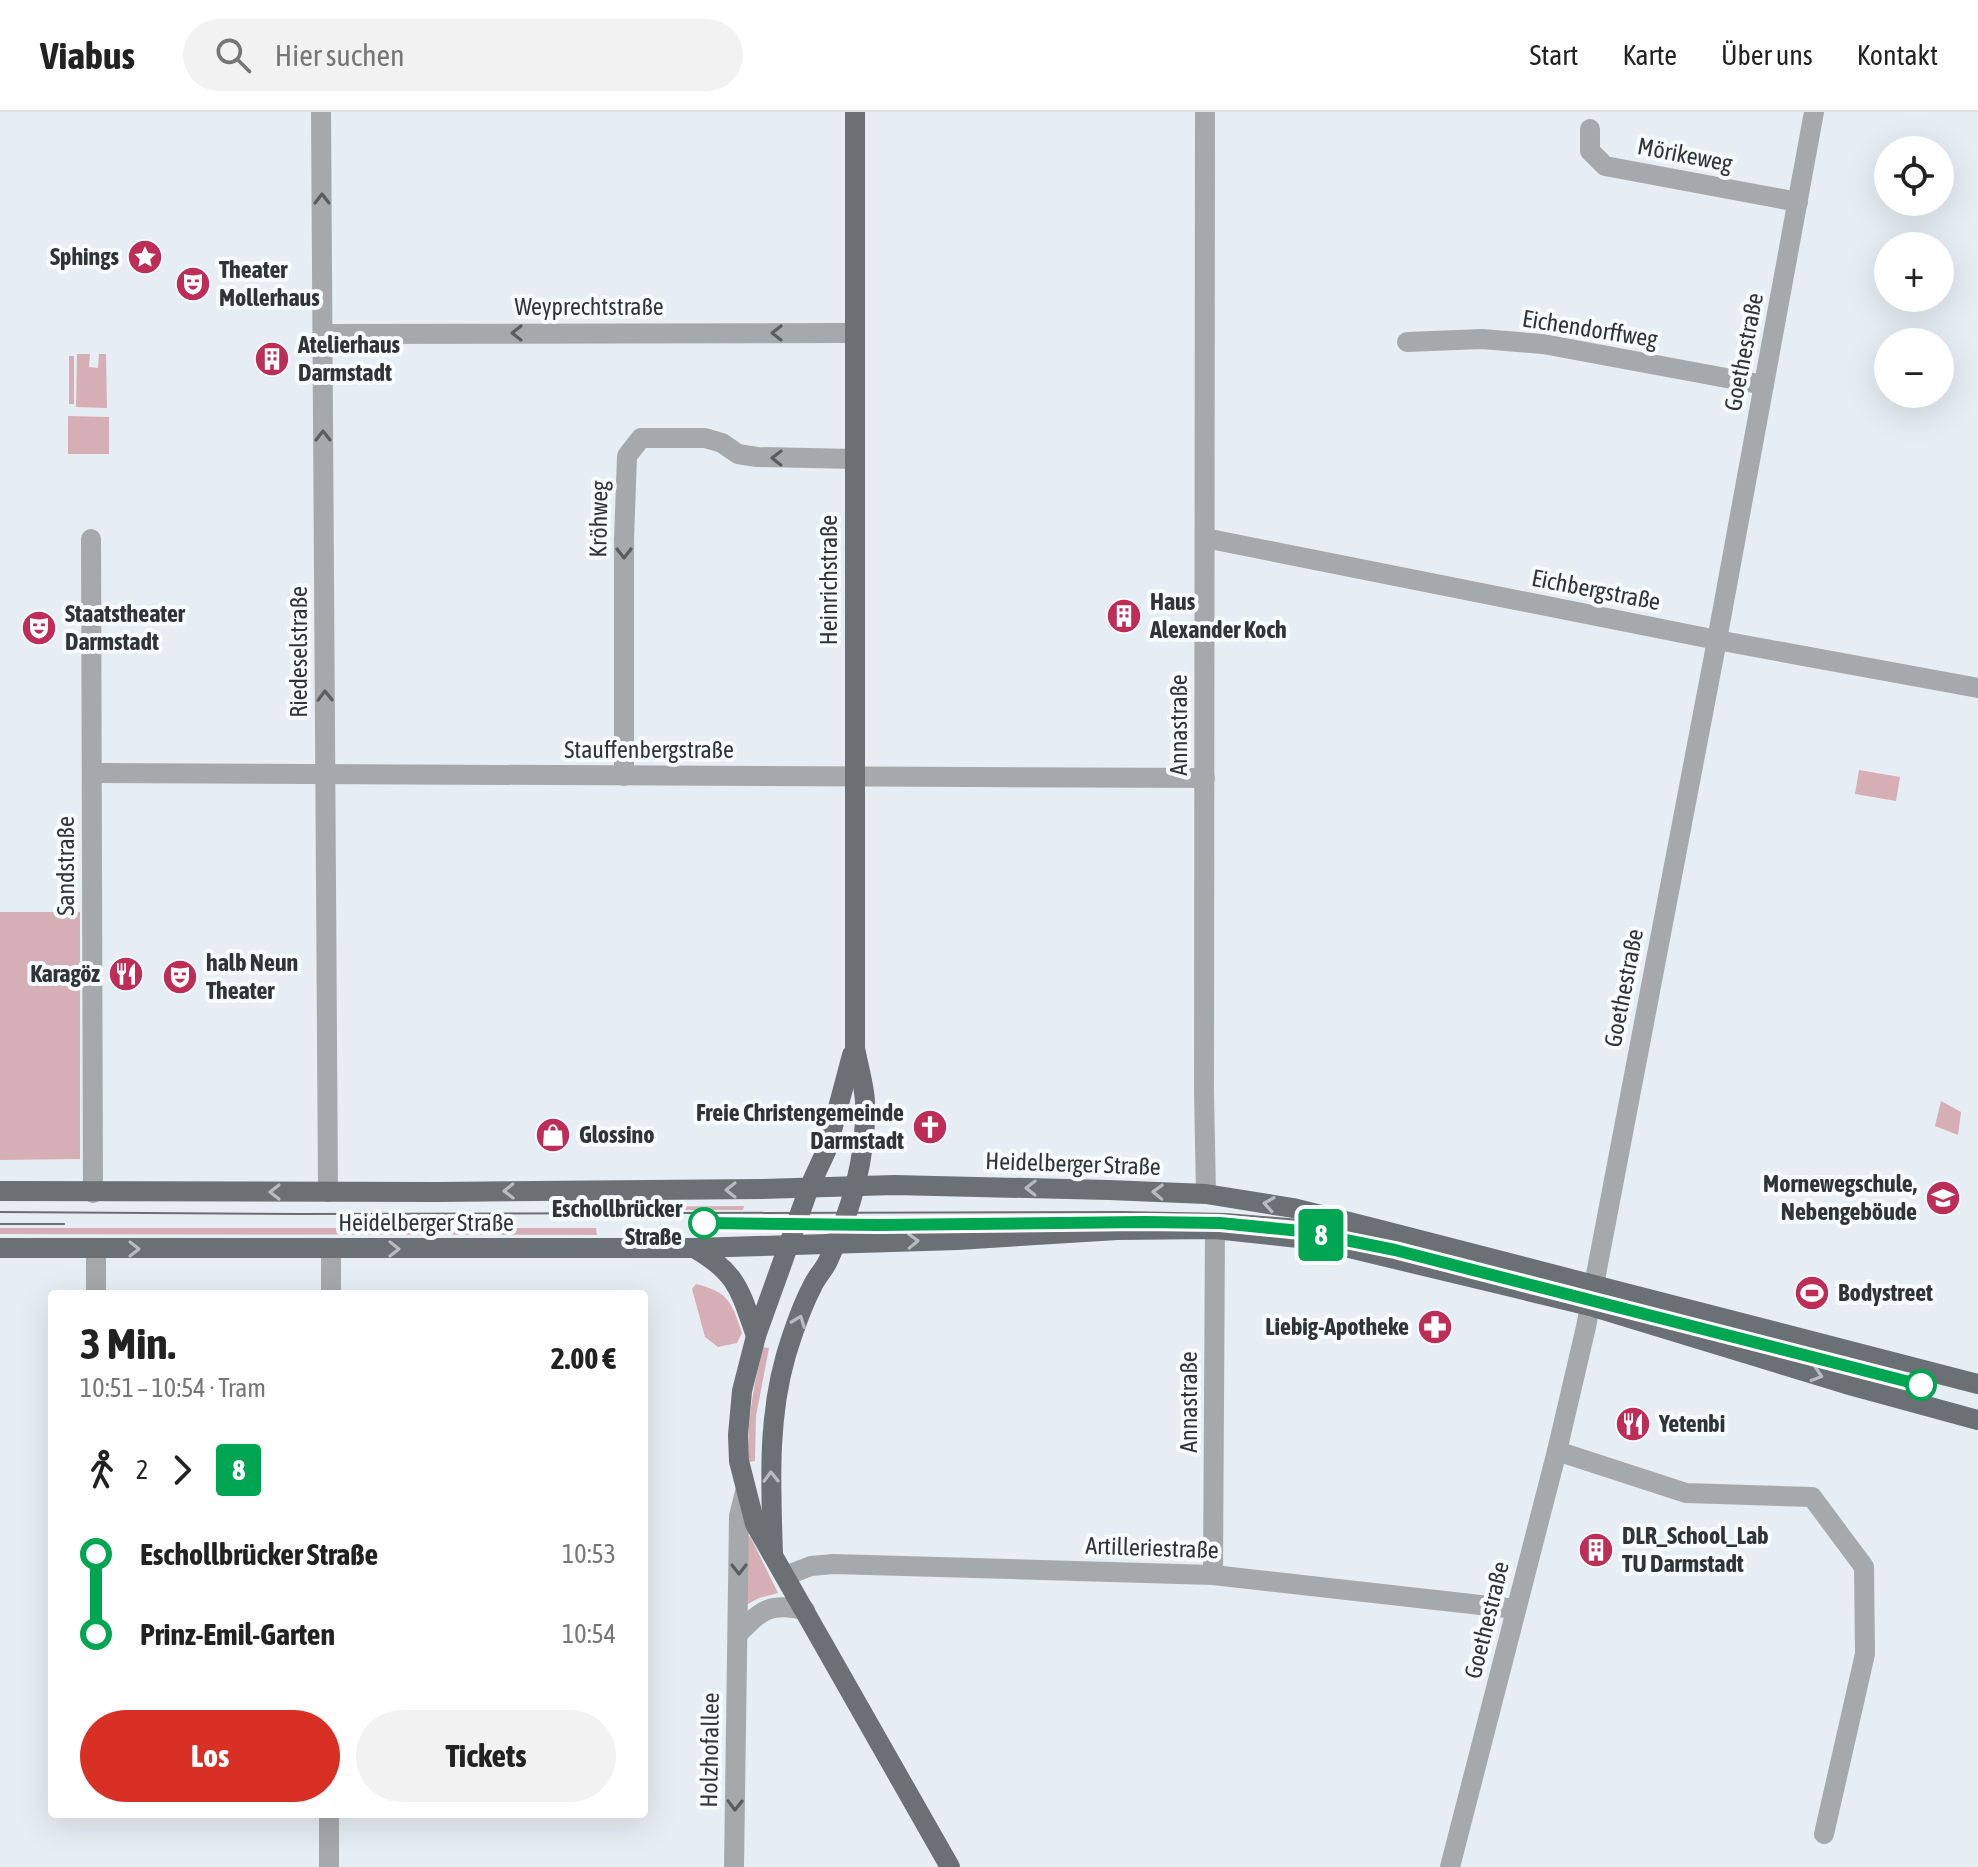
<!DOCTYPE html>
<html lang="de">
<meta charset="utf-8">
<style>
:root{--surface:#fff;--page:#f2f2f2;--text:#222;--muted:#767676;--line:#e0e0e0;--accent:#d93025}
body{margin:0;font-family:"Asap Condensed",sans-serif;background:var(--page);color:var(--text);height:100vh;display:flex;flex-direction:column;font-size:30px;white-space:nowrap}
*{box-sizing:border-box;margin:0}
p{font-size:26px;color:var(--muted)}
.icon{flex:none;width:44px;height:44px;fill:none;stroke:currentColor;stroke-width:2;stroke-linecap:round;stroke-linejoin:round}
.map{position:relative;flex:1;overflow:hidden}
.panel{position:absolute;left:48px;top:1178px;width:600px;height:528px;display:flex;flex-direction:column;background:var(--surface);border-radius:8px;box-shadow:0 8px 32px #0002}
.panel>*{flex:none}
.badge{padding:0 16px;border-radius:6px;font-size:28px;line-height:52px}
.controls{position:absolute;left:1874px;top:24px;display:grid;gap:16px}
.controls a{display:grid;place-items:center;width:80px;height:80px;border-radius:50%;background:var(--surface);box-shadow:0 8px 32px #0002;font-size:40px}
.map>.badge{position:absolute;translate:-50% -50%;box-shadow:0 0 0 4px #fff}
.legs{display:flex;align-items:center;gap:12px;height:88px;padding:0 32px;font-size:26px}
.legs p{margin-inline-start:auto}
.headline{display:flex;align-items:center;justify-content:space-between;height:136px;padding:0 32px}
h1{font-size:44px;font-weight:700;line-height:60px}
.cta{display:flex;gap:16px;margin-top:auto;padding:16px 32px}
.cta a{flex:1;height:92px;border-radius:48px;background:var(--accent);color:#fff;font-size:32px;font-weight:700;line-height:92px;text-align:center}
.cta a+a{background:var(--page);color:var(--text)}
ul{padding:0 32px;list-style:none}
li{display:flex;align-items:center;gap:28px;height:80px;font-size:30px}
li i{display:grid;place-items:center;width:12px;height:100%;margin:0 10px;background:currentColor}
li i::after{content:'';width:20px;height:20px;margin:-10px;border:6px solid;border-radius:50%;background:var(--surface)}
li p{margin-inline-start:auto}
li:first-child i{background:linear-gradient(#0000 50%,currentColor 0)}
li:last-child i{background:linear-gradient(currentColor 50%,#0000 0)}
header{display:flex;align-items:center;gap:48px;box-sizing:border-box;height:112px;padding:0 40px;background:var(--surface);border-bottom:2px solid var(--line)}
header strong{font-size:38px}
nav{display:flex;gap:44px;margin-inline-start:auto;font-size:28px}
.search{width:560px;height:72px;background:var(--page);display:flex;align-items:center;gap:20px;box-sizing:border-box;padding:0 28px;border-radius:44px;color:var(--muted);font-size:30px}
.map>svg:first-child{display:block}
.green{fill:#d5afb5}
.lines{fill:none;stroke-linecap:round;stroke-linejoin:round}
.minor{stroke:#a5a9ab;stroke-width:20}
.major{stroke:#6a7074;stroke-width:20}
.tram{stroke:#6b6f72;stroke-width:2}
.oneway{stroke:#5a5d5f}
.oneway2{stroke:#b7bcc0}
.line-1-casing{stroke:#fff;stroke-width:18}
.line-1{stroke:#00a651;stroke-width:12}
.stop-1-dot{fill:#fff;stroke:#00a651;stroke-width:4}
.labels{text-anchor:middle;stroke-width:8;stroke-linejoin:round;paint-order:stroke}
.street-label{font-size:24px;fill:#313436;stroke:#f6fbfe}
.poi-label{font-size:24px;font-weight:bold;fill:#313436;stroke:#f6fbfe;text-anchor:start}
.stop-label{font-size:24px;font-weight:bold;fill:#313436;stroke:#f6fbfe;text-anchor:end}
</style>
<header>
<strong>Viabus</strong>
<div class="search"><svg class="icon" aria-label="search" viewBox="0 0 24 24"><circle cx="10" cy="10" r="6"/><path d="M15 15l6 6"/></svg>Hier suchen</div>
<nav><a>Start</a><a>Karte</a><a>Über uns</a><a>Kontakt</a></nav>
</header>
<div class="map">
<svg width="1978" height="1755" viewBox="0 0 1978 1755">
<rect width="100%" height="100%" fill="#e6eef3"/>
<!-- green -->
<g class="green">
<path d="M77,242H90L89,255L98,256L99,242H106L107,296L76,295Z"/>
<rect x="69" y="244" width="5" height="48"/>
<path d="M68,304L109,305V342H68Z"/>
<path d="M1859,658L1900,665L1896,689L1855,682Z"/>
<path d="M0,800H80V1047L0,1048Z"/>
<path d="M1941,989L1961,1000L1958,1023L1935,1014Z"/>
<path d="M744,1094L743,1098H591V1095Z"/>
<path d="M0,1116H596L597,1123L0,1122Z"/>
<path d="M696,1172C729,1180 732,1191 742,1221L737,1231L718,1235L705,1225L692,1177Z"/>
<path d="M763,1235L769,1236L756,1304L755,1349L749,1350C746,1310 754,1274 763,1235Z"/>
<path d="M750,1424L778,1481L759,1486L746,1493L743,1428Z"/>
</g>
<g class="lines">
<!-- minor -->
<g class="minor">
<path d="M321,0L328,1080"/>
<path d="M1205,0L1204,979L1206,1082"/>
<path d="M1590,17V39L1605,54L1798,90"/>
<path d="M323,222L855,221"/>
<path d="M1407,230L1482,227L1543,232L1764,273"/>
<path d="M1205,426L1717,528L1978,576"/>
<path d="M91,427L93,1081"/>
<path d="M92,661L1205,666"/>
<path d="M624,664V428L627,344L641,326H705L722,331L738,342L757,345L855,347"/>
<path d="M96,1137V1182"/>
<path d="M331,1182V1138"/>
<path d="M1557,1339L1686,1381L1812,1385L1864,1455L1865,1542L1824,1722"/>
<path d="M1213,1463L1215,1117"/>
<path d="M785,1464L811,1454L833,1452L1213,1463L1516,1497"/>
<path d="M738,1522C762,1498 769,1490 805,1498"/>
<path d="M329,1755V1702"/>
<path d="M734,1755L739,1404L745,1380"/>
<path d="M1450,1755L1557,1339L1586,1215L1717,528L1814,0"/>
</g>
<!-- major -->
<g class="major">
<path d="M852,943L827,1037L809,1076L756,1224L742,1279L738,1323L739,1349L755,1412L950,1755"/>
<path d="M0,1079L437,1080L760,1077L894,1073L1109,1078L1206,1082L1293,1096L1373,1116L1978,1272"/>
<path d="M0,1136H694L957,1128L1117,1118L1215,1117L1316,1128L1590,1194L1846,1272L1978,1308"/>
<path d="M694,1136C738,1161 740,1179 756,1224"/>
<path d="M773,1443C771,1375 767,1309 786,1243C793,1220 801,1196 812,1175C816,1165 824,1158 828,1149C851,1099 867,1044 865,989C864,972 858,953 855,936V0"/>
</g>
<!-- tram -->
<g class="tram">
<path d="M0,1100L301,1102L1123,1100L1226,1102L1299,1108L1371,1123L1978,1278"/>
<path d="M0,1112H64"/>
</g>
</g>
<!-- one-way arrows -->
<defs><path id="oneway-chevron" d="M-2-3.5L2.5 0L-2 3.5" fill="none" stroke-width="1.6" stroke-linecap="round" stroke-linejoin="round" transform="scale(2)"/></defs>
<g class="oneway">
<use href="#oneway-chevron" transform="translate(322 87) rotate(-90)"/>
<use href="#oneway-chevron" transform="translate(517 221) rotate(-180)"/>
<use href="#oneway-chevron" transform="translate(777 221) rotate(180)"/>
<use href="#oneway-chevron" transform="translate(323 324) rotate(-90)"/>
<use href="#oneway-chevron" transform="translate(777 346) rotate(-179)"/>
<use href="#oneway-chevron" transform="translate(624 441) rotate(90)"/>
<use href="#oneway-chevron" transform="translate(325 584) rotate(-91)"/>
<use href="#oneway-chevron" transform="translate(739 1457) rotate(90)"/>
<use href="#oneway-chevron" transform="translate(735 1693) rotate(91)"/>
</g>
<g class="oneway2">
<use href="#oneway-chevron" transform="translate(1031 1076) rotate(-179)"/>
<use href="#oneway-chevron" transform="translate(731 1078) rotate(180)"/>
<use href="#oneway-chevron" transform="translate(509 1079) rotate(179)"/>
<use href="#oneway-chevron" transform="translate(275 1080) rotate(180)"/>
<use href="#oneway-chevron" transform="translate(1158 1080) rotate(-178)"/>
<use href="#oneway-chevron" transform="translate(1269 1092) rotate(-171)"/>
<use href="#oneway-chevron" transform="translate(913 1129) rotate(-2)"/>
<use href="#oneway-chevron" transform="translate(134 1137)"/>
<use href="#oneway-chevron" transform="translate(394 1137)"/>
<use href="#oneway-chevron" transform="translate(799 1209) rotate(-69)"/>
<use href="#oneway-chevron" transform="translate(1817 1263) rotate(17)"/>
<use href="#oneway-chevron" transform="translate(771 1365) rotate(-91)"/>
</g>
<g class="lines">
<!-- line-1 casing -->
<g class="line-1-casing">
<path id="line-1" d="M704,1111L879,1113L1144,1110L1220,1111L1301,1119L1395,1138L1921,1273"/>
</g>
<!-- line-1 -->
<use href="#line-1" class="line-1"/>
</g>
<!-- icons -->
<defs>
<g id="sight-disc" transform="scale(1.8)"><circle r="9.5" fill="#bd2d58" stroke="#f6fbfe"/><path d="M0-6L1.8-2.2L6-1.7L2.9 1.2L3.7 5.4L0 3.3L-3.7 5.4L-2.9 1.2L-6-1.7L-1.8-2.2Z" fill="#fff"/></g>
<g id="theatre-disc" transform="scale(1.8)"><circle r="9.5" fill="#bd2d58" stroke="#f6fbfe"/><path d="M-5-5.5Q0-4 5-5.5V0Q5 5 0 6Q-5 5-5 0ZM-3.3-2.5H-1v1.5H-3.3ZM1-2.5H3.3v1.5H1ZM-2.8 1Q0 5.5 2.8 1Z" fill="#fff"/></g>
<g id="building-disc" transform="scale(1.8)"><circle r="9.5" fill="#bd2d58" stroke="#f6fbfe"/><path d="M-4-6H4V6H1V3H-1V6H-4ZM-2.5-4.3h1.7v1.8h-1.7ZM.8-4.3h1.7v1.8H.8ZM-2.5-1h1.7V.8h-1.7ZM.8-1h1.7V.8H.8Z" fill="#fff"/></g>
<g id="restaurant-disc" transform="scale(1.8)"><circle r="9.5" fill="#bd2d58" stroke="#f6fbfe"/><path d="M-5-6h1v4h1v-4h1v4h1v-4h1v5L-1.5 .5V6h-2V.5L-5-1ZM5-6V6H3V1.5H1.5Q1.5-4 5-6Z" fill="#fff"/></g>
<g id="church-disc" transform="scale(1.8)"><circle r="9.5" fill="#bd2d58" stroke="#f6fbfe"/><path d="M-1.2-6h2.4v3.5h3.3v2.4h-3.3V6h-2.4V-.1h-3.3v-2.4h3.3Z" fill="#fff"/></g>
<g id="shop-disc" transform="scale(1.8)"><circle r="9.5" fill="#bd2d58" stroke="#f6fbfe"/><path d="M-5-2.5h2.3a2.7 3.5 0 0 1 5.4 0H5L5.5 6h-11ZM-1.5-2.5h3a1.5 2.3 0 0 0-3 0Z" fill="#fff"/></g>
<g id="school-disc" transform="scale(1.8)"><circle r="9.5" fill="#bd2d58" stroke="#f6fbfe"/><path d="M0-5L7-2L0 1L-7-2ZM-4 1L0 2.5L4 1V4Q0 6-4 4Z" fill="#fff"/></g>
<g id="stadium-disc" transform="scale(1.8)"><circle r="9.5" fill="#bd2d58" stroke="#f6fbfe"/><path d="M0-5a6.5 5 0 1 0 0 10a6.5 5 0 1 0 0-10ZM-3.5-1.8h7v3.6h-7Z" fill="#fff"/></g>
<g id="pharmacy-disc" transform="scale(1.8)"><circle r="9.5" fill="#bd2d58" stroke="#f6fbfe"/><path d="M-2-6h4v4h4v4h-4v4h-4v-4h-4v-4h4Z" fill="#fff"/></g>
</defs>
<g fill-rule="evenodd">
<use href="#sight-disc" x="145" y="145"/>
<use href="#theatre-disc" x="193" y="172"/>
<use href="#building-disc" x="272" y="247"/>
<use href="#building-disc" x="1124" y="504"/>
<use href="#theatre-disc" x="39" y="516"/>
<use href="#restaurant-disc" x="126" y="862"/>
<use href="#theatre-disc" x="180" y="865"/>
<use href="#church-disc" x="930" y="1015"/>
<use href="#shop-disc" x="553" y="1023"/>
<use href="#school-disc" x="1943" y="1086"/>
<use href="#stadium-disc" x="1812" y="1181"/>
<use href="#pharmacy-disc" x="1435" y="1215"/>
<use href="#restaurant-disc" x="1633" y="1312"/>
<use href="#building-disc" x="1596" y="1438"/>
</g>
<!-- markers -->
<g class="stop-1-dot">
<circle cx="704" cy="1111" r="14"/>
<circle cx="1921" cy="1273" r="14"/>
</g>
<g class="labels">
<!-- street labels -->
<g class="street-label">
<text transform="translate(1685 43) rotate(11)" y="8">Mörikeweg</text>
<text x="589" y="203">Weyprechtstraße</text>
<text transform="translate(1590 217) rotate(9)" y="8">Eichendorffweg</text>
<text transform="translate(1744 240) rotate(-79)" y="8">Goethestraße</text>
<text transform="translate(599 407) rotate(-89)" y="8">Kröhweg</text>
<text transform="translate(829 468) rotate(-90)" y="8">Heinrichstraße</text>
<text transform="translate(1596 478) rotate(11)" y="8">Eichbergstraße</text>
<text transform="translate(299 540) rotate(-90)" y="8">Riedeselstraße</text>
<text transform="translate(1179 613) rotate(-90)" y="8">Annastraße</text>
<text x="649" y="646">Stauffenbergstraße</text>
<text transform="translate(66 754) rotate(-90)" y="8">Sandstraße</text>
<text transform="translate(1624 876) rotate(-79)" y="8">Goethestraße</text>
<text transform="translate(1073 1052) rotate(2)" y="8">Heidelberger Straße</text>
<text x="426" y="1119">Heidelberger Straße</text>
<text transform="translate(1189 1290) rotate(-90)" y="8">Annastraße</text>
<text transform="translate(1152 1436) rotate(2)" y="8">Artilleriestraße</text>
<text transform="translate(1487 1508) rotate(-76)" y="8">Goethestraße</text>
<text transform="translate(710 1638) rotate(-89)" y="8">Holzhofallee</text>
</g>
<!-- poi labels -->
<g class="poi-label">
<text x="119" y="153" text-anchor="end">Sphings</text>
<text x="219" y="166">Theater<tspan x="219" dy="28">Mollerhaus</tspan></text>
<text x="298" y="241">Atelierhaus<tspan x="298" dy="28">Darmstadt</tspan></text>
<text x="1150" y="498">Haus<tspan x="1150" dy="28">Alexander Koch</tspan></text>
<text x="65" y="510">Staatstheater<tspan x="65" dy="28">Darmstadt</tspan></text>
<text x="206" y="859">halb Neun<tspan x="206" dy="28">Theater</tspan></text>
<text x="100" y="870" text-anchor="end">Karagöz</text>
<text x="904" y="1009" text-anchor="end">Freie Christengemeinde<tspan x="904" dy="28">Darmstadt</tspan></text>
<text x="579" y="1031">Glossino</text>
<text x="1917" y="1080" text-anchor="end">Mornewegschule,<tspan x="1917" dy="28">Nebengeböude</tspan></text>
<text x="1838" y="1189">Bodystreet</text>
<text x="1409" y="1223" text-anchor="end">Liebig-Apotheke</text>
<text x="1659" y="1320">Yetenbi</text>
<text x="1622" y="1432">DLR_School_Lab<tspan x="1622" dy="28">TU Darmstadt</tspan></text>
</g>
<!-- stop labels -->
<g class="stop-label">
<text x="682" y="1105">Eschollbrücker<tspan x="682" dy="28">Straße</tspan></text>
</g>
</g>
</svg>
<div class="controls">
<a><svg class="icon" aria-label="locate" viewBox="0 0 24 24"><circle cx="12" cy="12" r="6"/><path d="M12 2v4M12 18v4M2 12h4M18 12h4"/></svg></a>
<a>+</a>
<a>−</a>
</div>
<b class="badge" style="left:1321px;top:1123px;background:#00a651;color:#fff">8</b>
<section class="panel">
<div class="headline"><div><h1>3 Min.</h1><p>10:51 – 10:54 · Tram</p></div><b>2.00 €</b></div>
<div class="legs"><svg class="icon" aria-label="walk" viewBox="0 0 24 24"><circle cx="13" cy="4" r="2"/><path d="M13 8l-2 6 4 7M11 14l-3 7M7 12l3-4h3l4 4"/></svg>2<svg class="icon" aria-label="forward" viewBox="0 0 24 24"><path d="M9 5l7 7-7 7"/></svg><b class="badge" style="background:#00a651;color:#fff">8</b></div>
<ul>
<li><i style="color:#00a651"></i><b>Eschollbrücker Straße</b><p>10:53</p></li>
<li><i style="color:#00a651"></i><b>Prinz-Emil-Garten</b><p>10:54</p></li>
</ul>
<div class="cta"><a>Los</a><a>Tickets</a></div>
</section>
</div>
